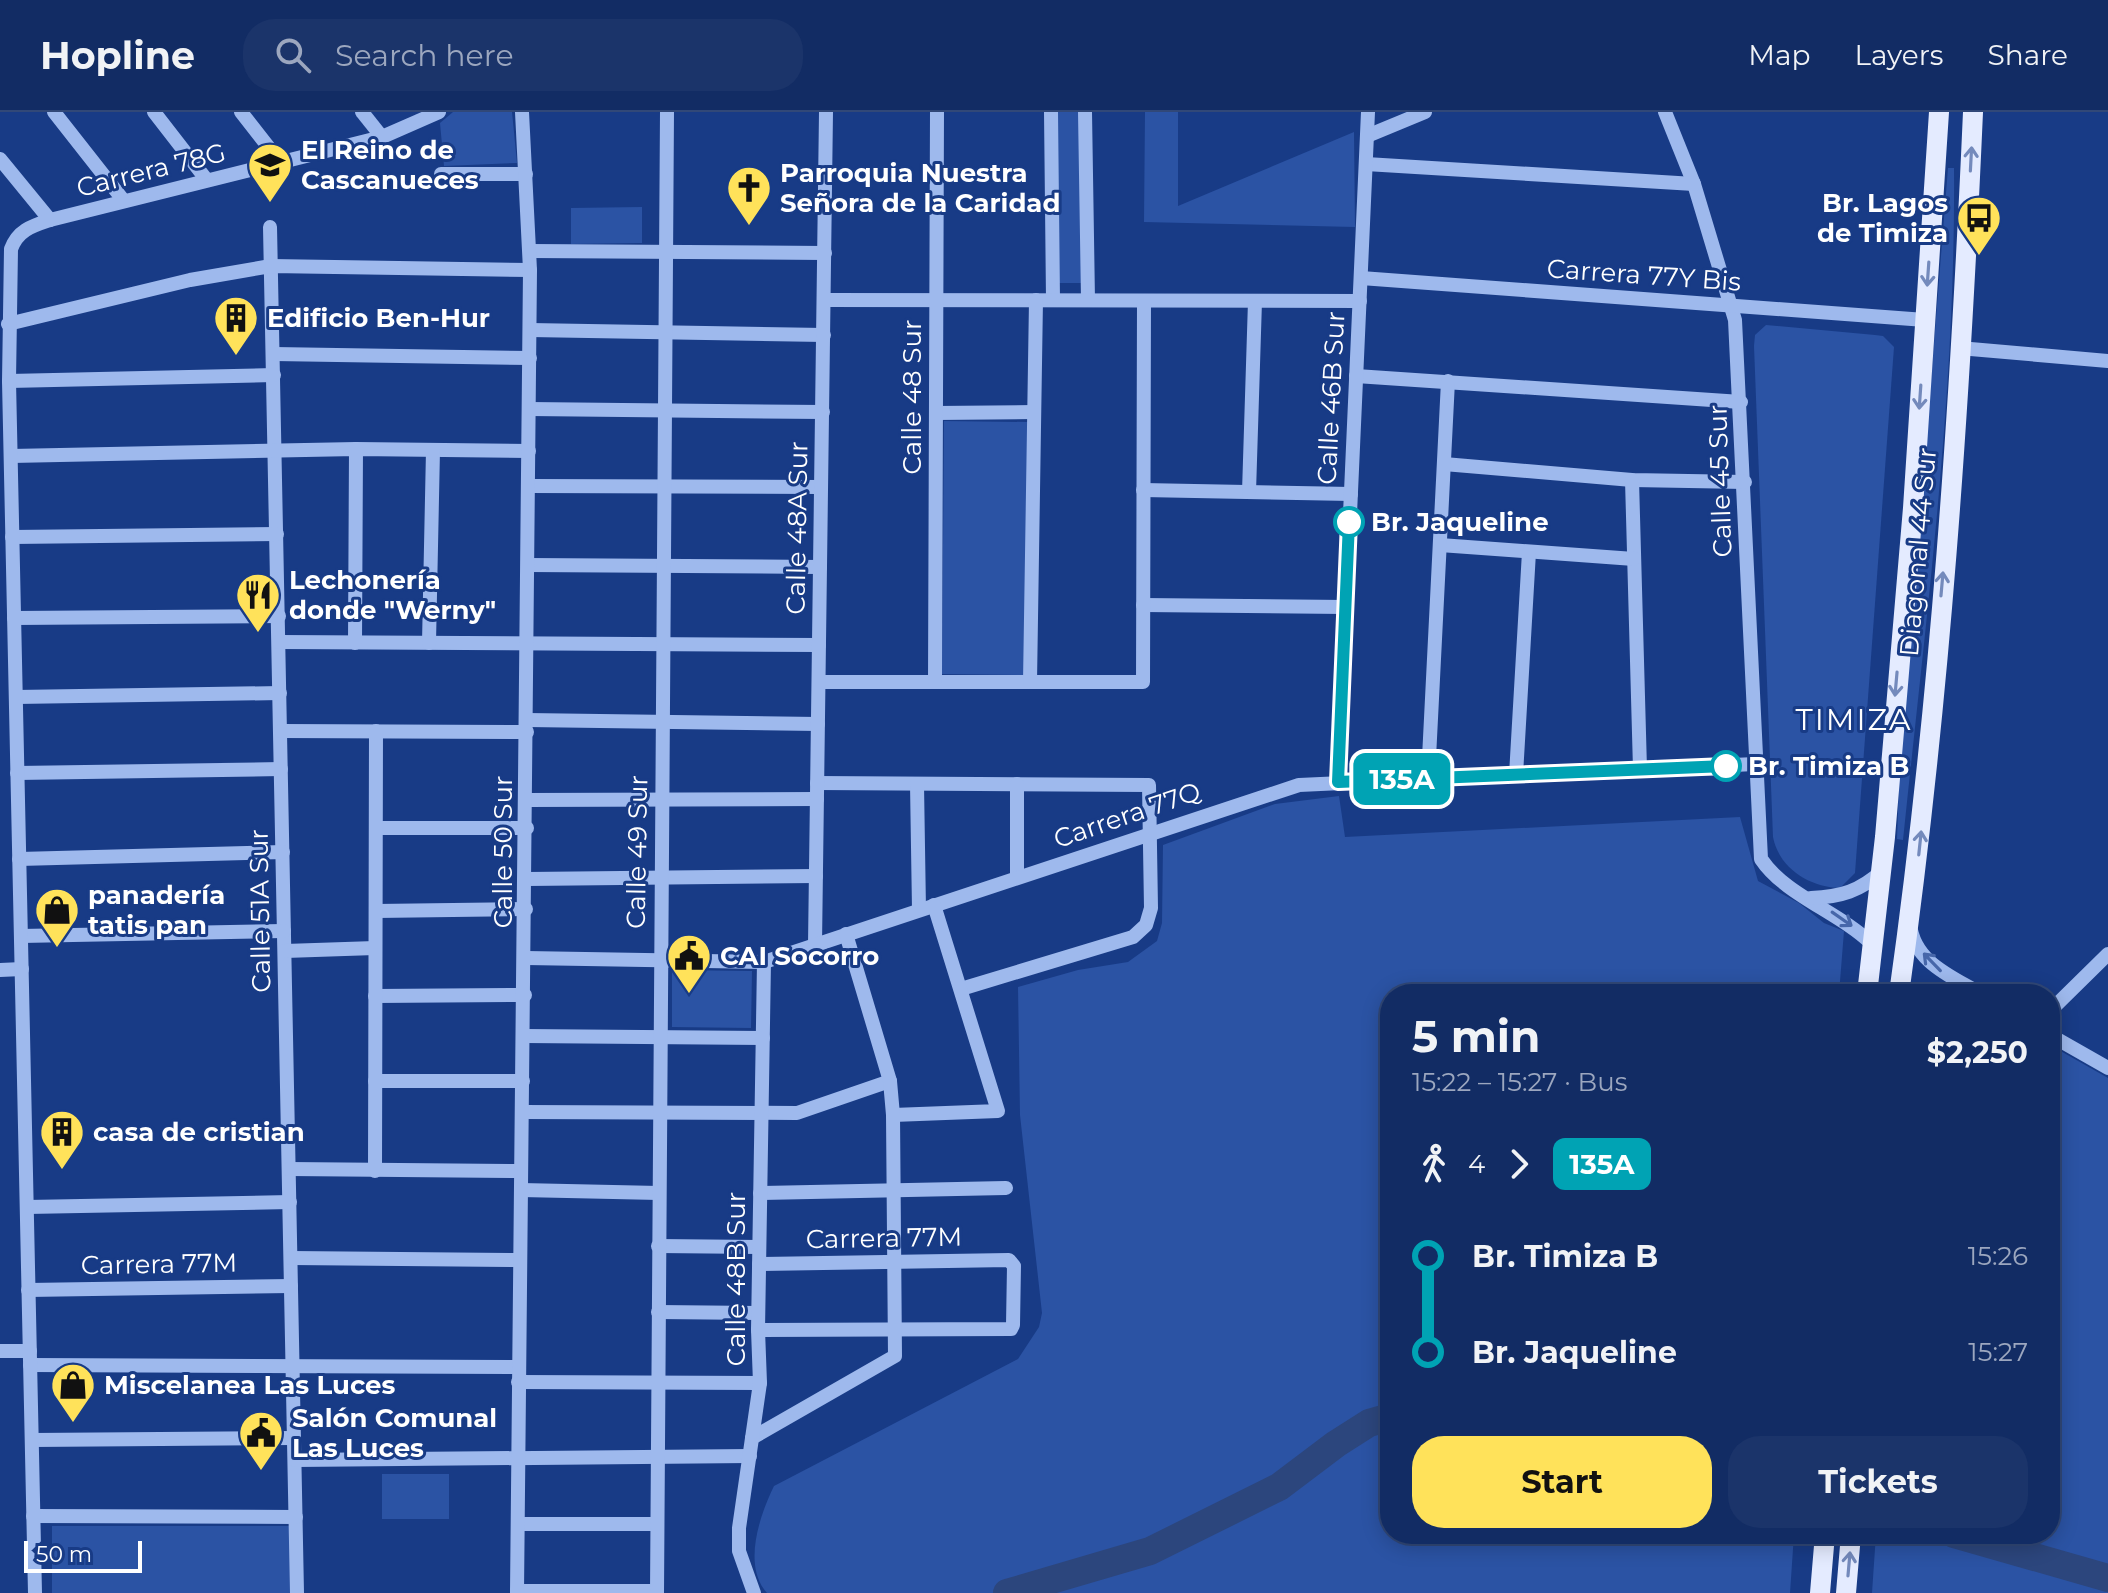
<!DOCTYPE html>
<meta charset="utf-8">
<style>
:root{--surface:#122c64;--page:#1b346a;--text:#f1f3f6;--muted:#9ca7bf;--line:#314878;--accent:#ffe25a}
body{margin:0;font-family:Montserrat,sans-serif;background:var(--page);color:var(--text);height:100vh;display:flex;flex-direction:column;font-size:30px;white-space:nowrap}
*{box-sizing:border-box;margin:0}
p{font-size:26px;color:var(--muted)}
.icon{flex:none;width:44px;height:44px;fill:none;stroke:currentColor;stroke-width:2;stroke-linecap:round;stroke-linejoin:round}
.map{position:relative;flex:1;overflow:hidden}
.side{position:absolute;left:1380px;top:872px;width:680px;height:560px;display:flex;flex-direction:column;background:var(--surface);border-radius:32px;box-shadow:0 4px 20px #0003,0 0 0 2px var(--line)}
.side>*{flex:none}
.badge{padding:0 16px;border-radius:12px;font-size:28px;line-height:52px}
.scale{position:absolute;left:24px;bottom:20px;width:118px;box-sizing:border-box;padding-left:8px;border:4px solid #fff;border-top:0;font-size:22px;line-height:28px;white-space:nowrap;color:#fff;-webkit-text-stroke:6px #183b86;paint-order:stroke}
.map>.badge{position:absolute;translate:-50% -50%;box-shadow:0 0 0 4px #fff}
.legs{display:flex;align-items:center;gap:12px;height:88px;padding:0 32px;font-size:26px}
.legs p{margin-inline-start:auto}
.overview{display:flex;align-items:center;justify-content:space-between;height:136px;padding:0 32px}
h1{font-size:44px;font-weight:700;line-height:60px}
.primary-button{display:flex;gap:16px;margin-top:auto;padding:16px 32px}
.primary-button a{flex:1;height:92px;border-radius:32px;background:var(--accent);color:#111;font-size:32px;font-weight:700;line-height:92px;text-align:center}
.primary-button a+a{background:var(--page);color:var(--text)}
ul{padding:0 32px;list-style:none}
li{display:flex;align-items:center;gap:28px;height:96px;font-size:30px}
li i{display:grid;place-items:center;width:12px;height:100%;margin:0 10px;background:currentColor}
li i::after{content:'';width:20px;height:20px;margin:-10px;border:6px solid;border-radius:50%;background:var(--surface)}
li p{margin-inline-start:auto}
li:first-child i{background:linear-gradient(#0000 50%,currentColor 0)}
li:last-child i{background:linear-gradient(currentColor 50%,#0000 0)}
header{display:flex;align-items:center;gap:48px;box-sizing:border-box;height:112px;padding:0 40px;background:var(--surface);border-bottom:2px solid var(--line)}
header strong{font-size:38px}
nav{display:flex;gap:44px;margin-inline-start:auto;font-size:28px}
.search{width:560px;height:72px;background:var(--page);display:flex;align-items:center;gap:20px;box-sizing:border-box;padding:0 28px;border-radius:32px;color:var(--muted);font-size:30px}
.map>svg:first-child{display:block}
.green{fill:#2b53a4}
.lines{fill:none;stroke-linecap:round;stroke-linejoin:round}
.river{stroke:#2c467d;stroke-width:28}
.minor{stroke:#9eb9ed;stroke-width:14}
.major{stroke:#e4ebff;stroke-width:20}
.oneway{stroke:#748abc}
.oneway2{stroke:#4767aa}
.line-1-casing{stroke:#fff;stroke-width:18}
.line-1{stroke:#00a3b4;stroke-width:12}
.stop-1-dot{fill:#fff;stroke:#00a3b4;stroke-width:4}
.labels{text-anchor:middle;stroke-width:6;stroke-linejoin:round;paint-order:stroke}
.poi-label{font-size:26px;font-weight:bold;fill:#fff;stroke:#183b86;text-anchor:start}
.street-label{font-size:26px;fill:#fff;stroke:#183b86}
.stop-label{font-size:26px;font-weight:bold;fill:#fff;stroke:#183b86;text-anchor:start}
.quarter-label{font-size:30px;letter-spacing:2px;fill:#fff;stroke:#183b86}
</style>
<header>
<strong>Hopline</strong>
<div class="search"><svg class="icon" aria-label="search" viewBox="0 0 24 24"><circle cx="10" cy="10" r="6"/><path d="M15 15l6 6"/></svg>Search here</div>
<nav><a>Map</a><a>Layers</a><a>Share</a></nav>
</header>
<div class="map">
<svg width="2108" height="1481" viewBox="0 0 2108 1481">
<rect width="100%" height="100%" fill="#183b86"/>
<!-- green -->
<g class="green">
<path d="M453,0H512L517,51L444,54L440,11Z"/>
<path d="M1056,0H1080L1082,171H1058Z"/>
<path d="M1145,0H1178V94L1354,20L1355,115L1144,110Z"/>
<path d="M1948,56H1954C1956,281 1926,505 1903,728L1897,727L1899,670Z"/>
<path d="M642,95V131L571,132V96Z"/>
<path d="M1766,213L1875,223L1883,224L1894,235L1855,761L1840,776C1809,775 1779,756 1773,725L1754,234L1755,223Z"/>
<path d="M944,309L1028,310L1026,563L942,562Z"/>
<path d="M1339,684L1345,725L1740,705L1758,769L1799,791L1824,811L1844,819L1839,882H1390V1422H1794L1790,1481H767C742,1453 760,1403 774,1374L1018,1247L1039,1215L1042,1201L1020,1003L1018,875L1078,858L1128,850L1157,829L1162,811L1163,733L1275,692Z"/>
<path d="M672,858L752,859L751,916L672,915Z"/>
<path d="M2050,933L2108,966V1481H1872L1876,1422H2050Z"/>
<rect x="382" y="1362" width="67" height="45"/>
<path d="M52,1414H291L290,1481H52Z"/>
</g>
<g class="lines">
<!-- river -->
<g class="river">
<path d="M1954,1422L2108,1466"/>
<path d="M1007,1481L1150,1439L1279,1375L1336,1332L1369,1311L1390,1305"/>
</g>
<!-- minor -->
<g class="minor">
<path d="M54,0L124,89"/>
<path d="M154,0L206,67"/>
<path d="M241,0L281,51"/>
<path d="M362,0L382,25"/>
<path d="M1051,0L1053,188"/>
<path d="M1085,0L1088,188"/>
<path d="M1665,0L1694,72L1735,208L1761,747C1785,783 1839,800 1872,832"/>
<path d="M1367,24L1425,0"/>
<path d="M0,47L50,108"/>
<path d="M1366,52L1694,72"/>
<path d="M441,62H526"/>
<path d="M270,115L297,1481"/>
<path d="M530,139L825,141"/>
<path d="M1361,166L1925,208"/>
<path d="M824,188L1360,189"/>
<path d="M8,212L190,168L271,154L530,158"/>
<path d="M530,218L824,223"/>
<path d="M1959,236L2108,249"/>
<path d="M274,242L530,246"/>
<path d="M1356,264L1741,290"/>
<path d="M9,269L274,263"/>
<path d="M529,297L823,300"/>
<path d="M936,301L1034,300"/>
<path d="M11,344L356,337L529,339"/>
<path d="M1444,352L1632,368L1745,370"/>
<path d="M1632,368L1640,657"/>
<path d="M529,374L821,375"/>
<path d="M1143,378L1351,382"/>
<path d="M1249,380L1255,189"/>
<path d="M12,425L277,422"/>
<path d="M1440,433L1634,447"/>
<path d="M528,453L820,455"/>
<path d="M1143,493L1345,495"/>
<path d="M14,506L279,504"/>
<path d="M279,530L819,533"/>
<path d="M355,531L356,337"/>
<path d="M429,531L433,338"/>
<path d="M819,570H1143L1144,189"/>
<path d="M935,570L937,0"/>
<path d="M1030,570L1036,188"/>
<path d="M16,585L280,581"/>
<path d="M527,608L818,612"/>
<path d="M281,619L527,620"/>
<path d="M17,661L281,657"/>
<path d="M1516,663L1529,440"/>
<path d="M1428,666L1448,269"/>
<path d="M1338,670L1368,0"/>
<path d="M817,671L1149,673L1151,796L1146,813L1133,825L961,877"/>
<path d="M917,672L919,798"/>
<path d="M1017,672V765"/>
<path d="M527,688L817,687"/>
<path d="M376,716H527"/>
<path d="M19,747L283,740"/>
<path d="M527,767L816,764"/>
<path d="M1811,786C1841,785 1860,779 1882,759"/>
<path d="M376,799L526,797"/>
<path d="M1910,812C1914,851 1953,865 1981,882"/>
<path d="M21,824L284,819"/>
<path d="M815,833L826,0"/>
<path d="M285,839L375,836"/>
<path d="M526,846L764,850L1299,673L1755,652"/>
<path d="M0,858L22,857"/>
<path d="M1929,882L1951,876H1967"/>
<path d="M375,884L525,883"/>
<path d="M2050,899L2108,842"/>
<path d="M2050,923L2108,956"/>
<path d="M524,924L763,926"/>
<path d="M375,969H523"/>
<path d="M523,1000L797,1001L890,969"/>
<path d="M893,1003L998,999L934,793"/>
<path d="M289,1057L521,1059"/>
<path d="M375,1059L376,619"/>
<path d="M521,1078L659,1081"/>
<path d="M760,1081L1006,1076"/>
<path d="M27,1095L290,1090"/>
<path d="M658,1134L759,1135"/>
<path d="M291,1146L519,1148"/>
<path d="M28,1178L291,1174"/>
<path d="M658,1200L758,1201"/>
<path d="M758,1218L1011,1217L1013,1213L1014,1154L1009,1148L759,1152"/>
<path d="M0,1239H30"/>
<path d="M30,1253L518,1255"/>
<path d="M518,1270L760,1271"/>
<path d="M752,1326L895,1244L893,1003L890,969L846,822"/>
<path d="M32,1328L294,1326"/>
<path d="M295,1348L750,1344"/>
<path d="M33,1404L296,1405"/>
<path d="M518,1412H657"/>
<path d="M517,1479H657"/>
<path d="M35,1481L9,269L11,137C18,118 32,114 50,108L382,25L439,0"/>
<path d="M517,1481L530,158L522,0"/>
<path d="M657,1481L667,0"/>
<path d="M754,1481L739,1439V1416L760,1271L758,1218L764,850"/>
</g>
<!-- major -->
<g class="major">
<path d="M1867,882L1885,725L1913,396L1939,0"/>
<path d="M1899,882C1940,590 1960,294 1973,0"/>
<path d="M1820,1481L1825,1422"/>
<path d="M1846,1481L1851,1422"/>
</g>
</g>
<!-- one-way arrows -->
<defs><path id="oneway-shaft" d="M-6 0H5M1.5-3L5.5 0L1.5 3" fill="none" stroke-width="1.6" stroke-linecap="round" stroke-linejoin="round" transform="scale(2)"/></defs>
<g class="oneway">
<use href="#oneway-shaft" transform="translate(1971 47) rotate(-87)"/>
<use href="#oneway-shaft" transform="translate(1928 162) rotate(94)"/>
<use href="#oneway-shaft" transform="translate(1920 285) rotate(94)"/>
<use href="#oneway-shaft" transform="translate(1942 472) rotate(-85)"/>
<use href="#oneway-shaft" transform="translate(1896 572) rotate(95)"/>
<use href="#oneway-shaft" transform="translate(1920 731) rotate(-84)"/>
<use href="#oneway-shaft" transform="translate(1849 1452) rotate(-85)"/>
</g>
<g class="oneway2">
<use href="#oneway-shaft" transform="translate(1842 807) rotate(35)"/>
<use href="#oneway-shaft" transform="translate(1932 850) rotate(-134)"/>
</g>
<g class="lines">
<!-- line-1 casing -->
<g class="line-1-casing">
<path id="line-1" d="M1349,410L1338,670L1726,654"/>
</g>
<!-- line-1 -->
<use href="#line-1" class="line-1"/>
</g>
<!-- icons -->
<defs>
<g id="university-pin" transform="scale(2.3)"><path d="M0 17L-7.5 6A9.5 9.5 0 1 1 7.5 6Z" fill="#ffe25a" stroke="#183b86"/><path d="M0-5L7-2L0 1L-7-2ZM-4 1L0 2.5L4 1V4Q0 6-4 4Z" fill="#111"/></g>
<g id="church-pin" transform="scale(2.3)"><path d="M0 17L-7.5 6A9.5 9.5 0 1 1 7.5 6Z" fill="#ffe25a" stroke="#183b86"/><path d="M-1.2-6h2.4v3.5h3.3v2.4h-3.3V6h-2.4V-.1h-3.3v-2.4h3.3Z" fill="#111"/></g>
<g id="bus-pin" transform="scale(2.3)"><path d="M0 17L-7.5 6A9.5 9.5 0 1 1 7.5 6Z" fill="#ffe25a" stroke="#183b86"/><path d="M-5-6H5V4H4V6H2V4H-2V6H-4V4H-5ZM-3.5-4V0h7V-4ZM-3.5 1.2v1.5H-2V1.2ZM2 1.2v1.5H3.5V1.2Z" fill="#111"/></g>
<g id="building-pin" transform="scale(2.3)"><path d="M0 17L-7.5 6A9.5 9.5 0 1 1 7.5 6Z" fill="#ffe25a" stroke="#183b86"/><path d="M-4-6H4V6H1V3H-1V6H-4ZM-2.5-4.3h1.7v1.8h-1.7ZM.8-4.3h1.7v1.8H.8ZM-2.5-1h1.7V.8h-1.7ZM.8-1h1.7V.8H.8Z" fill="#111"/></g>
<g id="restaurant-pin" transform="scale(2.3)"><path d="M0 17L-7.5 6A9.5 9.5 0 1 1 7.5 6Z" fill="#ffe25a" stroke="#183b86"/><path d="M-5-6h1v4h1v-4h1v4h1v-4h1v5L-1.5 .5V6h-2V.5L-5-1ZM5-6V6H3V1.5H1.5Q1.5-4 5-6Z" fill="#111"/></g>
<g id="shop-pin" transform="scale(2.3)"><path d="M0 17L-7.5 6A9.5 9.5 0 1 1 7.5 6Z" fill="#ffe25a" stroke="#183b86"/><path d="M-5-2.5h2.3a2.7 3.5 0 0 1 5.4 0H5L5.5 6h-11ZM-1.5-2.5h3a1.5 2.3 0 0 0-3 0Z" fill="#111"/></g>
<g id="civic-pin" transform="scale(2.3)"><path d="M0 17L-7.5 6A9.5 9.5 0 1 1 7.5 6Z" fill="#ffe25a" stroke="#183b86"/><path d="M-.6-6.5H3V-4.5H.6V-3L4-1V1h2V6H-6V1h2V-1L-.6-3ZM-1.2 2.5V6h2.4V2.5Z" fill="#111"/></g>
</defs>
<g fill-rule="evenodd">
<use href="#university-pin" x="270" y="53"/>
<use href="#church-pin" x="749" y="76"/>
<use href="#bus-pin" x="1979" y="106"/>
<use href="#building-pin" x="236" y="206"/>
<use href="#restaurant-pin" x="258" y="483"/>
<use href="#shop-pin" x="57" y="798"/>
<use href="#civic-pin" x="689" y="844"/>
<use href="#building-pin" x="62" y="1020"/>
<use href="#shop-pin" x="73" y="1273"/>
<use href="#civic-pin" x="261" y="1321"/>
</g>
<!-- markers -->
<g class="stop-1-dot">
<circle cx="1349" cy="410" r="14"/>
<circle cx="1726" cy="654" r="14"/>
</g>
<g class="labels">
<!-- poi labels -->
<g class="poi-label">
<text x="301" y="47">El Reino de<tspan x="301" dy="30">Cascanueces</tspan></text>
<text x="780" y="70">Parroquia Nuestra<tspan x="780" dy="30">Señora de la Caridad</tspan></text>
<text x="1948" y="100" text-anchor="end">Br. Lagos<tspan x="1948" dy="30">de Timiza</tspan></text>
<text x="267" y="215">Edificio Ben-Hur</text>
<text x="289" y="477">Lechonería<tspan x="289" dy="30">donde "Werny"</tspan></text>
<text x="88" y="792">panadería<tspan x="88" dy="30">tatis pan</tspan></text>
<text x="720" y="853">CAI Socorro</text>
<text x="93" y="1029">casa de cristian</text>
<text x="104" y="1282">Miscelanea Las Luces</text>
<text x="292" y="1315">Salón Comunal<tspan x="292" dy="30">Las Luces</tspan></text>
</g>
<!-- street labels -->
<g class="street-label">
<text transform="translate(151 58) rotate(-14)" y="9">Carrera 78G</text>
<text transform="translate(1644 163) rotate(4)" y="9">Carrera 77Y Bis</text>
<text transform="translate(912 285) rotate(-90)" y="9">Calle 48 Sur</text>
<text transform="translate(1331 286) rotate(-87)" y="9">Calle 46B Sur</text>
<text transform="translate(1720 369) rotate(-92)" y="9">Calle 45 Sur</text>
<text transform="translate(797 416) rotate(-89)" y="9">Calle 48A Sur</text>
<text transform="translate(1918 440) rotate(-85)" y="9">Diagonal 44 Sur</text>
<text transform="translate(1127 703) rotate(-19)" y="9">Carrera 77Q</text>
<text transform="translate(503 740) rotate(-90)" y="9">Calle 50 Sur</text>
<text transform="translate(637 740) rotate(-89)" y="9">Calle 49 Sur</text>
<text transform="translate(260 799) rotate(-91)" y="9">Calle 51A Sur</text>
<text transform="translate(884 1126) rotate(-1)" y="9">Carrera 77M</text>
<text transform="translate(159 1152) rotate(-1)" y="9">Carrera 77M</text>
<text transform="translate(736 1167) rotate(-90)" y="9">Calle 48B Sur</text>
</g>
<!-- stop labels -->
<g class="stop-label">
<text x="1371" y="419">Br. Jaqueline</text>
<text x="1748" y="663">Br. Timiza B</text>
</g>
<!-- quarter labels -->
<g class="quarter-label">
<text x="1854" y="618">TIMIZA</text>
</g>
</g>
</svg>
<div class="scale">50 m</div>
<b class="badge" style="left:1402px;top:667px;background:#00a3b4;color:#fff">135A</b>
<section class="side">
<div class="overview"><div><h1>5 min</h1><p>15:22 – 15:27 · Bus</p></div><b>$2,250</b></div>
<div class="legs"><svg class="icon" aria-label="walk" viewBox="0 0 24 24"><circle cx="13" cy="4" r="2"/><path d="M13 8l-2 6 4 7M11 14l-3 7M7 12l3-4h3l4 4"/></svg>4<svg class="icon" aria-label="forward" viewBox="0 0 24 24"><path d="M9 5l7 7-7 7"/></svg><b class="badge" style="background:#00a3b4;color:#fff">135A</b></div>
<ul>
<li><i style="color:#00a3b4"></i><b>Br. Timiza B</b><p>15:26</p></li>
<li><i style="color:#00a3b4"></i><b>Br. Jaqueline</b><p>15:27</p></li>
</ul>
<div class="primary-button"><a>Start</a><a>Tickets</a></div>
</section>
</div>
